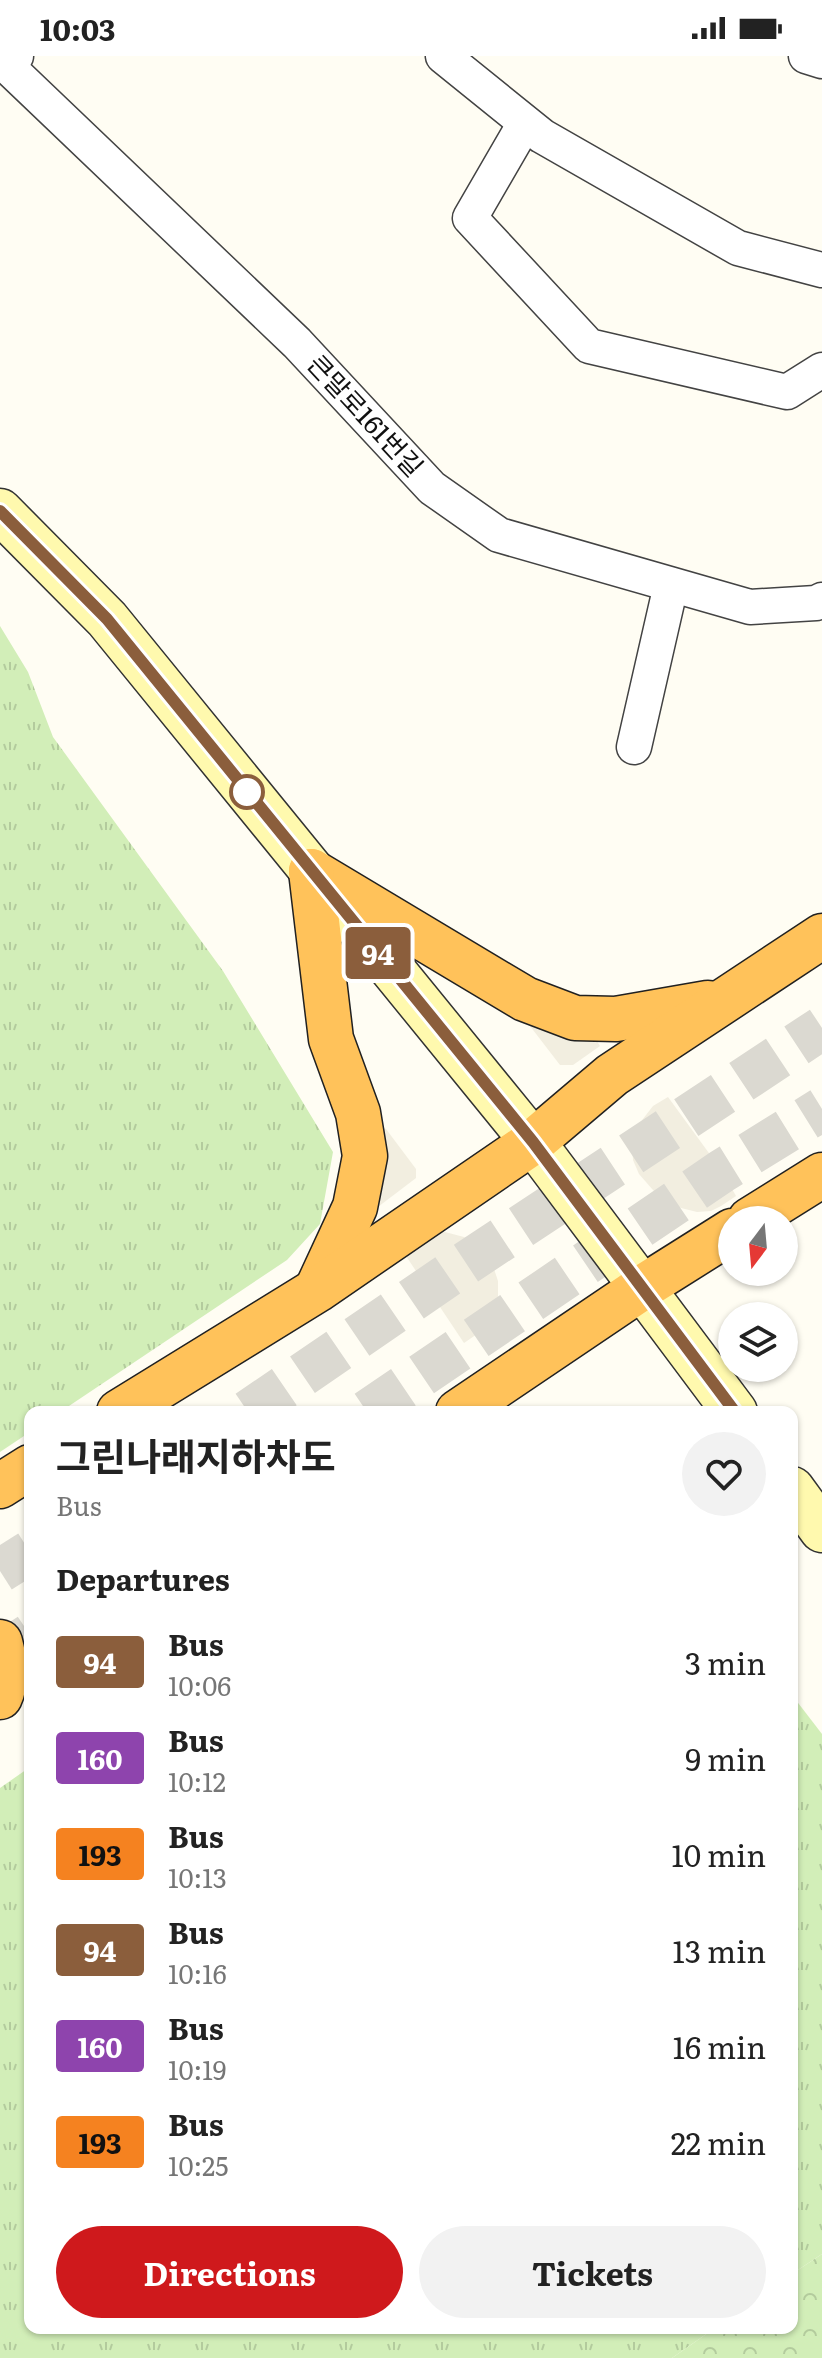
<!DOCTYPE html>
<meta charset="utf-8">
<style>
:root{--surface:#fff;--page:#f2f2f2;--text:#222;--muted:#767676;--accent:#cf191c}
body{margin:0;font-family:Literata,"Noto Sans KR",serif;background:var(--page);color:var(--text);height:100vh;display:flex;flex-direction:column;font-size:30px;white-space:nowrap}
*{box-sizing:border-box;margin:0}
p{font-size:26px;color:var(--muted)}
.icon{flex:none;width:44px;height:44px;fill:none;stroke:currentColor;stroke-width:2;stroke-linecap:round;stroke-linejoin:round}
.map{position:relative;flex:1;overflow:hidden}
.drawer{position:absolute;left:24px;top:1350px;width:774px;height:928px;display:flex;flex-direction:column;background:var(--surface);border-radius:16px;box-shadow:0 2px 6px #0004}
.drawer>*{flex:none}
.badge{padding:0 16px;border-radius:6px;font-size:28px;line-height:52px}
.needle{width:52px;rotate:196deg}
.controls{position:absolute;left:718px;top:1150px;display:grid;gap:16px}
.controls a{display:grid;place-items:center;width:80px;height:80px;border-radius:50%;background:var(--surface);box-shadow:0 2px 6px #0004;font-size:40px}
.map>.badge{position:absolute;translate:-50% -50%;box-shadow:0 0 0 4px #fff}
h2{padding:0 32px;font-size:30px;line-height:72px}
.round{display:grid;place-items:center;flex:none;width:84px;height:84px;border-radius:42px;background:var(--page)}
.summary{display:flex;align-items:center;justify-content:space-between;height:136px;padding:0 32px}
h1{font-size:38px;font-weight:700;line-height:60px}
.action{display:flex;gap:16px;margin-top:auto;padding:16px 32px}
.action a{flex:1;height:92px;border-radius:48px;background:var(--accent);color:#fff;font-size:32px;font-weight:700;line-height:92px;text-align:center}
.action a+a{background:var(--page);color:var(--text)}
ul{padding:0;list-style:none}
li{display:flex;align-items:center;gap:24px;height:96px;padding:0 32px}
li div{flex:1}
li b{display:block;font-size:30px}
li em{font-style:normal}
li .badge{min-width:88px;font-weight:700;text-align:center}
.status{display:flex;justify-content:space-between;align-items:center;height:56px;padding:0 40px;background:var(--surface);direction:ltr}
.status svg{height:22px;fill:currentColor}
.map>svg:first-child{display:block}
.grass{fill:url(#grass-tufts)}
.park{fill:url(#park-crowns)}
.plaza{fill:#f2eee0}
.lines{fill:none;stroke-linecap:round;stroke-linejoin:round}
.trunk-tunnel{stroke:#dbd9d1;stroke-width:44;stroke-dasharray:44 22;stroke-linecap:butt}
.minor-casing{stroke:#434343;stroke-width:37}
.secondary-casing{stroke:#323232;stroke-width:47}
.trunk-casing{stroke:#212121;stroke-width:47}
.minor{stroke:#fff;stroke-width:34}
.secondary{stroke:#fff9ae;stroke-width:44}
.trunk{stroke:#ffc25a;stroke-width:44}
.line-casing{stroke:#fff;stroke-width:18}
.line{stroke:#8b5e3c;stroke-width:12}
.stop-dot{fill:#fff;stroke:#8b5e3c;stroke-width:4}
.labels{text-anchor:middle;stroke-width:8;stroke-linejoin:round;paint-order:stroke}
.street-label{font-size:26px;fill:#101010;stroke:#fff}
</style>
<div class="status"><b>10:03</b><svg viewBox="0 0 49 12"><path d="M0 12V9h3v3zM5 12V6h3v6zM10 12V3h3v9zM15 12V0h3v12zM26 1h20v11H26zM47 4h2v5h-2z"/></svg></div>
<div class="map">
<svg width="822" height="2302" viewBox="0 0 822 2302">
<defs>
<pattern id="grass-tufts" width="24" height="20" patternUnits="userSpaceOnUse" patternTransform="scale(2)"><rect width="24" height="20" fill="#d2eeb8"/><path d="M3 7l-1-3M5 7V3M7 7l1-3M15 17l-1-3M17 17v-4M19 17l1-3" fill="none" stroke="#b3cb9d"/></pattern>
<pattern id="park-crowns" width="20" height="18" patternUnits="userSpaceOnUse" patternTransform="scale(2)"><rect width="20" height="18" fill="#d2eeb8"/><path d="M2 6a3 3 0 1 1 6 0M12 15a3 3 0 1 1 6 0" fill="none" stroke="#b3cb9d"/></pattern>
</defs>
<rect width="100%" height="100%" fill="#fffdf3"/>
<!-- grass -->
<g class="grass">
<path d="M0,570L28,616L53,681L223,915L333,1096L320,1168L287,1204L60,1356H30V1376L0,1396Z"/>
<path d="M792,1639L822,1678V2198L792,2218Z"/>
<path d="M30,1711V2272H715L672,2302H0V1732Z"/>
</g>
<!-- park -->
<path class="park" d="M822,2198V2302H672L715,2272H792V2218Z"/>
<!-- plaza -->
<g class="plaza">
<path d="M538,964L595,982L600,990L573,1009H560L530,970Z"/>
<path d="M668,1041L722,1115L736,1140L721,1150L711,1155L697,1156L681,1152L666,1145L653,1134L639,1118L633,1104L632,1087L636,1072L653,1050Z"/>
<path d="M379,1070L386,1073L416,1113V1122L370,1157Z"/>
<path d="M445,1176L464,1181L480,1192L492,1207L498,1225V1244L492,1261L480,1276L464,1287L400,1191L426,1178Z"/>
</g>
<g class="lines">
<!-- trunk-tunnel -->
<g class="trunk-tunnel">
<path d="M248,1356L460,1211L822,972"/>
<path d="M367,1356L722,1115L822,1053"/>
<path d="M0,1515L30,1496"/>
<path d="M0,1599L30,1579"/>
</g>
<!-- minor casing -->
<g class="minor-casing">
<g id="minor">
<path d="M16,0L7,10L297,287L432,432L499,479L750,551L816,547L822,544"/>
<path d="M443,0L542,80L738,192L822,214"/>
<path d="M806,0L822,5"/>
<path d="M525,67L470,162L589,290L787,336L822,314"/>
<path d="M634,691L671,529"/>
</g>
</g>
<!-- secondary casing -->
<g class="secondary-casing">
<g id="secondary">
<path d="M0,455L107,563L533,1086L735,1356"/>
<path d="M792,1433L822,1474"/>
</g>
</g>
<!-- trunk casing -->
<g class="trunk-casing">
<g id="trunk">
<path d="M311,815L525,943L575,962L616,963L708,947"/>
<path d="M311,815L331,983L358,1057L365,1100L355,1151L317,1233"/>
<path d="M750,1164L822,1119"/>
<path d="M119,1356L317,1234L533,1086L612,1019L822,880"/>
<path d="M458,1356L643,1231L732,1175"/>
<path d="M0,1430L30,1411"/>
<path d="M0,1586C5,1604 8,1624 0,1641"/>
</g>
</g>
<!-- minor -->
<use href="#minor" class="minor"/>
<!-- secondary -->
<use href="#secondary" class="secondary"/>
<!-- trunk -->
<use href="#trunk" class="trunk"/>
</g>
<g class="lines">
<!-- line casing -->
<g class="line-casing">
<path id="line" d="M0,455L107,563L533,1086L735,1356"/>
</g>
<!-- line -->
<use href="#line" class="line"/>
</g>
<!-- markers -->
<circle class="stop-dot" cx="247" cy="736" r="16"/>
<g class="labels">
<!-- street labels -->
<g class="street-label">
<text transform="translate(365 360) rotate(47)" y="9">큰말로161번길</text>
</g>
</g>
</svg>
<div class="controls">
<a><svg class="needle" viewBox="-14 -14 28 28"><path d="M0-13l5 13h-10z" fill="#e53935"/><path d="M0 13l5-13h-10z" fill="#767676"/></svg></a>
<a><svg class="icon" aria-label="layers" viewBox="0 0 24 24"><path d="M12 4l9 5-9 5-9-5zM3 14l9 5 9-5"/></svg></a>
</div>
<b class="badge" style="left:378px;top:897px;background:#8b5e3c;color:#fff">94</b>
<section class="drawer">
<div class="summary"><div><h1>그린나래지하차도</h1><p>Bus</p></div><a class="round"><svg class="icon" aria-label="heart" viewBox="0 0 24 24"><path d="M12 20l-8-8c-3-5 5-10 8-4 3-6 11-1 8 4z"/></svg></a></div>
<h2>Departures</h2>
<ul>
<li><span class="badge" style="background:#8b5e3c;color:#fff">94</span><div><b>Bus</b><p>10:06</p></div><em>3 min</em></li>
<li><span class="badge" style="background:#8e44ad;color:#fff">160</span><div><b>Bus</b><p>10:12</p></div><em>9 min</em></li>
<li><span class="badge" style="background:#f58220;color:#111">193</span><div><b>Bus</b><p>10:13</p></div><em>10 min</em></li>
<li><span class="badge" style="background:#8b5e3c;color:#fff">94</span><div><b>Bus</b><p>10:16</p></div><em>13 min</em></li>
<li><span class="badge" style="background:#8e44ad;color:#fff">160</span><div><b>Bus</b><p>10:19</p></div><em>16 min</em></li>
<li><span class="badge" style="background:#f58220;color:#111">193</span><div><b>Bus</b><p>10:25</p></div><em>22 min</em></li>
</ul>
<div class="action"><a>Directions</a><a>Tickets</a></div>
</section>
</div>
